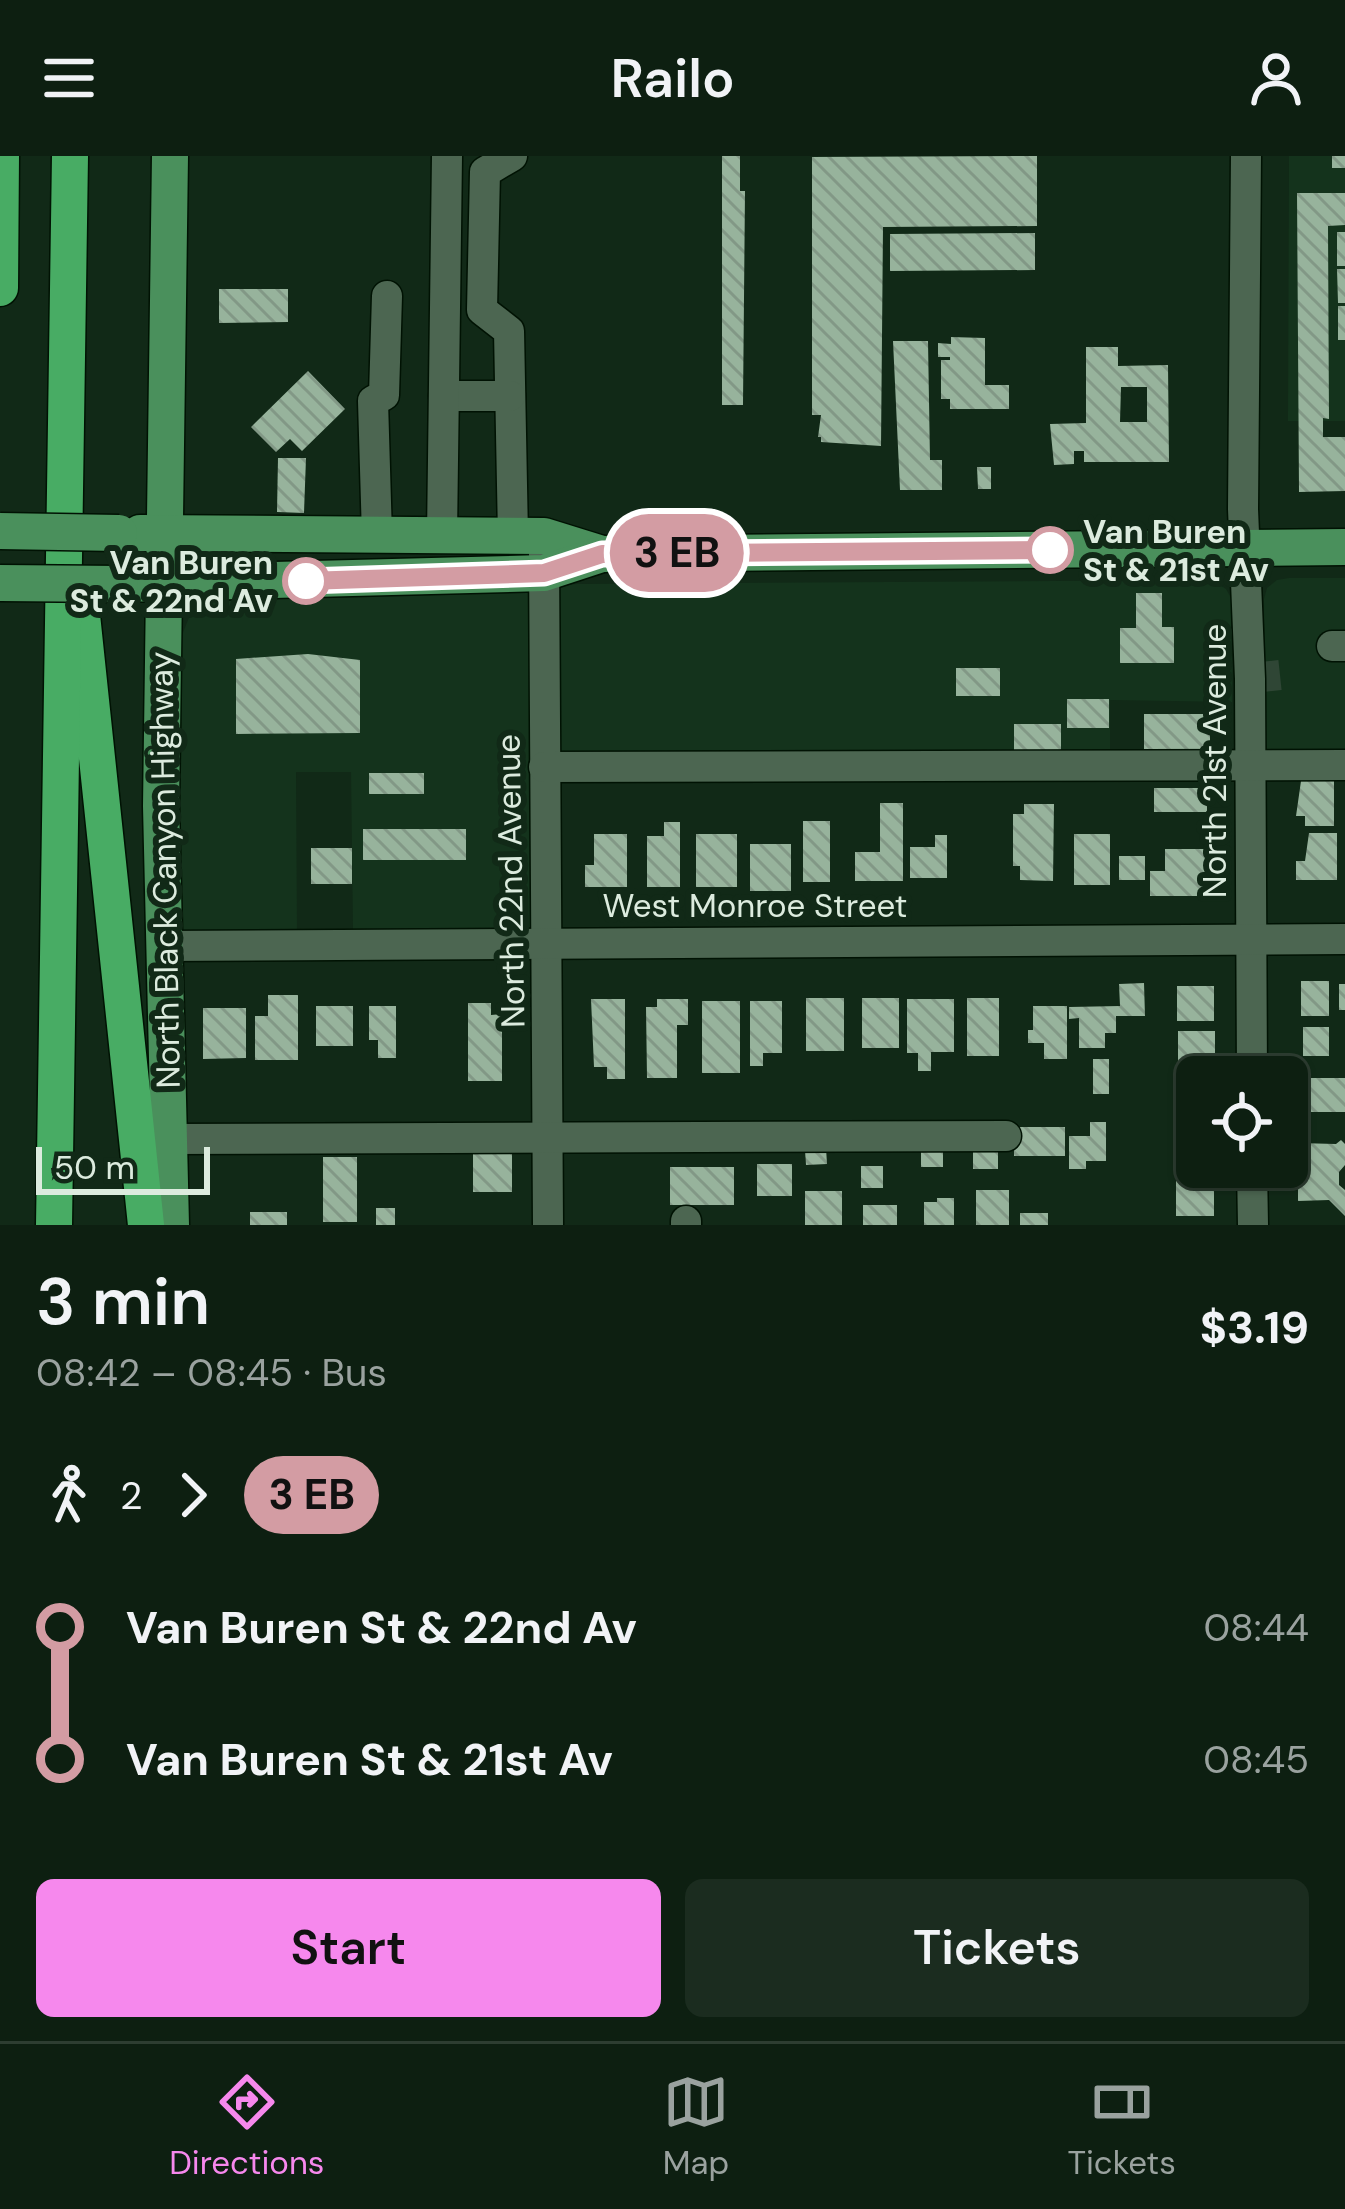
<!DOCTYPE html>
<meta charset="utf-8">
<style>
:root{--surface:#0d1f11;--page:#1b2c1f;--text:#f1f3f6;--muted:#9aa29f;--line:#2d3d31;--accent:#f688ed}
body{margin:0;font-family:"DM Sans",sans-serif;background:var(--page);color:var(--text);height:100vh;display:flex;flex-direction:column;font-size:45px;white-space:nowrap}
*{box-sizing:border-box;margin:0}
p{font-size:39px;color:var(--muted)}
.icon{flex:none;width:66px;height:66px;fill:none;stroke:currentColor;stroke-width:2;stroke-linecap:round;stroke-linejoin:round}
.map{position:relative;height:1069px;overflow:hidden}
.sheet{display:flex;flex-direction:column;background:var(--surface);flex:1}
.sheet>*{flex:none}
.badge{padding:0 24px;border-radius:39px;font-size:42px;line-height:78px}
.fabs{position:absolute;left:1176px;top:900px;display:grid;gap:24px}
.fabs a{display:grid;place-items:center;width:132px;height:132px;border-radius:18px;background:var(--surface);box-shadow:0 3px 9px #0004,0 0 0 3px var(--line);font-size:60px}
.scale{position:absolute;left:36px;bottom:30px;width:174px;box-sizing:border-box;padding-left:12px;border:6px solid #dcebde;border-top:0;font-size:33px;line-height:42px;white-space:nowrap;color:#dcebde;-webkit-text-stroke:9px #112917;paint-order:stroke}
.map>.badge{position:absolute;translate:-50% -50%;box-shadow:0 0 0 6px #fff}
.legs{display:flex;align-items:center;gap:18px;height:132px;padding:0 36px;font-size:39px}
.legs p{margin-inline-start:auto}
.summary{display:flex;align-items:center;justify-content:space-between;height:204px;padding:0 36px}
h1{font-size:66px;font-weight:600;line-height:90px}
.primary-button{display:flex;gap:24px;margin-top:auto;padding:24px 36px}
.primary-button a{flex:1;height:138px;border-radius:18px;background:var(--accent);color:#111;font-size:48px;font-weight:600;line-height:138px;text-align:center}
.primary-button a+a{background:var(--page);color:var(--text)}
ul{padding:0 36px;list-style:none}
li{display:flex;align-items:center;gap:42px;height:132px;font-size:45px}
li i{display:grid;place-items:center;width:18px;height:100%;margin:0 15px;background:currentColor}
li i::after{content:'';width:30px;height:30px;margin:-15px;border:9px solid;border-radius:50%;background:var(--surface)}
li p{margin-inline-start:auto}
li:first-child i{background:linear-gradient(#0000 50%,currentColor 0)}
li:last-child i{background:linear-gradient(currentColor 50%,#0000 0)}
header{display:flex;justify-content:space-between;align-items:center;height:156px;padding:0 36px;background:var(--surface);font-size:54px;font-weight:600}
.tab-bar{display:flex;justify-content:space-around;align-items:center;height:168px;border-top:3px solid var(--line);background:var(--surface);font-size:33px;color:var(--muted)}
.tab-bar a{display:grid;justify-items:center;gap:6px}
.tab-bar .active{color:var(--accent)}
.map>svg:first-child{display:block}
.built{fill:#14331c}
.building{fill:url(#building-back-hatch);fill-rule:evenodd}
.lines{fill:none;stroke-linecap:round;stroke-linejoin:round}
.minor-tunnel{stroke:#2f4635;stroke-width:30;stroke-dasharray:30 15;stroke-linecap:butt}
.minor-casing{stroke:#001203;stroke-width:33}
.major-casing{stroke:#001203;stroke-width:39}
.highway-casing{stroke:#001203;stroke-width:39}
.minor{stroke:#4c6651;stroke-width:30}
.major{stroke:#4a905c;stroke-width:36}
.highway{stroke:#48ac64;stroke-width:36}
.major-bridge-casing{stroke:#001203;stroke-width:39;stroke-linecap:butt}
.major-bridge{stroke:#4a905c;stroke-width:36}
.line-1-casing{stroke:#fff;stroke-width:27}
.line-1{stroke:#d39ca3;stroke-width:18}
.stop-1-dot{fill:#fff;stroke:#d39ca3;stroke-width:6}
.labels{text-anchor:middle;stroke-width:12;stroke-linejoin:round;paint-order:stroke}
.stop-label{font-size:33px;font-weight:bold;fill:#dcebde;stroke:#112917;text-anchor:start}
.street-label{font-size:33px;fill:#dcebde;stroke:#112917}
</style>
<header><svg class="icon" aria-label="menu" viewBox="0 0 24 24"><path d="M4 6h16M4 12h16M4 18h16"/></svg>Railo<svg class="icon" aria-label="person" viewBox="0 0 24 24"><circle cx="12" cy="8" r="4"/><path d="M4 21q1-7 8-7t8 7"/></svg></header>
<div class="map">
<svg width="1345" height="1069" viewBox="0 0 1345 1069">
<defs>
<pattern id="building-back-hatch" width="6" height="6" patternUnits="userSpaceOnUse" patternTransform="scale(3)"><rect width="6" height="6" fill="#97b39c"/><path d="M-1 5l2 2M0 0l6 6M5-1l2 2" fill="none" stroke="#829886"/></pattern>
</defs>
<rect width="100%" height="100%" fill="#112917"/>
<!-- built -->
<g class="built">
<path d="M1289,0H1345V265H1288Z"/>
<path d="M1289,422H1345V593L1265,594L1264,443L1267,432L1277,424Z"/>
<path d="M1212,424L1226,433L1231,442L1232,546L1110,544V603L558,600L559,774L353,775L351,616H296L297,775L178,777V489L190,459L207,448L227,443L503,435L577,428Z"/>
</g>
<!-- building -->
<g class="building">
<path d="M722,0H740V35H745L743,249H722Z"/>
<path d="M1037,0V70L883,71L881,290L821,286V281H818L821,259H812V1Z"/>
<rect x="1332" y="0" width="13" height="12"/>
<path d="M1297,37H1345V69L1328,70L1329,263L1323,262V281H1345V335L1299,336Z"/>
<rect x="1337" y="76" width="8" height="34"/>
<path d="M1035,77V114L890,115V78Z"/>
<path d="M1337,113H1345V147H1338Z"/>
<path d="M219,133H288V166L219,167Z"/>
<rect x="1338" y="150" width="7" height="34"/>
<path d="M951,181L985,182V229H1009V253H950V243H941V204H950V201H938V187L951,188Z"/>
<path d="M893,185H928L930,304H942V334H900Z"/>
<path d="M1086,191H1118V210L1168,209L1169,306H1084V295H1074V308L1054,309L1050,268L1086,267ZM1121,231H1147V266H1120Z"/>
<path d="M308,215L345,253L302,295L290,283L276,296L251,271Z"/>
<path d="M278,302H306L304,357L277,356Z"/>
<path d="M977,311H991V333H978Z"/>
<path d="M1136,437H1162V471H1174V507H1120V472H1136Z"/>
<path d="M308,498L360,504V577L236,578V503Z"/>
<rect x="956" y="512" width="44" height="28"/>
<rect x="1067" y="543" width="42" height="29"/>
<rect x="1144" y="558" width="66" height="44"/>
<rect x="1014" y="568" width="47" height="27"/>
<rect x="369" y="617" width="55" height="21"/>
<path d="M1301,625H1334V670H1305V660H1296Z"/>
<rect x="1154" y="632" width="53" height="24"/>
<path d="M880,647H903V725H855V696H880Z"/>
<path d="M1024,648H1054L1053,725L1020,724V710H1013V658H1024Z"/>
<rect x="803" y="665" width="27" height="61"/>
<path d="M664,666H680V731H647V680H664Z"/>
<rect x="363" y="673" width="103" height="31"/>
<path d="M1309,677H1337V724H1296V705H1305Z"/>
<path d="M594,678H627V731H585V709H594Z"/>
<rect x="696" y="678" width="41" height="53"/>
<rect x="1074" y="678" width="36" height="51"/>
<path d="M935,679H947V722H910V691H935Z"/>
<rect x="750" y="688" width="41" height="47"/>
<rect x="311" y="692" width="41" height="36"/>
<path d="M1165,693H1213V740H1150V715H1165Z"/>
<rect x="1119" y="700" width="26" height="24"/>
<rect x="1301" y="825" width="28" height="35"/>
<path d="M1144,827L1145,860H1116V877H1105V892H1079V862L1069,863V851L1120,850L1119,828Z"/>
<rect x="1339" y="828" width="6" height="26"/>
<rect x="1177" y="830" width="37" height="35"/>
<path d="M268,839H298V904H255V860H268Z"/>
<rect x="806" y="842" width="38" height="53"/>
<rect x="862" y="842" width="37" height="50"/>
<rect x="967" y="842" width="32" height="58"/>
<path d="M591,843H625V923H607V911H594Z"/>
<path d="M657,843H688V869H677V922H647L646,851H657Z"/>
<path d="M907,843H954V896H931V915H918V897H907Z"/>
<rect x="702" y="845" width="38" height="72"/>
<path d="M750,845H782V897H763V910H750Z"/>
<path d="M468,847H491V859L502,858V925H468Z"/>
<rect x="316" y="850" width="37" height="40"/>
<path d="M369,850H396V902H378V884H369Z"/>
<path d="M1033,850H1067V903H1044V887H1028V874H1033Z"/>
<path d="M203,852H246V902L203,903Z"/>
<rect x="1303" y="871" width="26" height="29"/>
<rect x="1178" y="875" width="37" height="36"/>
<rect x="1093" y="903" width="16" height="35"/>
<rect x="1177" y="918" width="20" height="38"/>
<rect x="1305" y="922" width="40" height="34"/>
<path d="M1090,966H1106V1005H1086V1013H1069V980H1090Z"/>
<rect x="1014" y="971" width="51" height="29"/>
<path d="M1341,984L1345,988V1009L1339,1016V1029L1345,1034V1060L1329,1044L1298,1045V987L1336,988Z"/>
<rect x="973" y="988" width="25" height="25"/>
<rect x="921" y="990" width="22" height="21"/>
<path d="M826,992L827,1008L806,1009L805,994Z"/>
<rect x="473" y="996" width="39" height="40"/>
<rect x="323" y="1001" width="34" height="65"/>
<rect x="757" y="1008" width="35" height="32"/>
<rect x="861" y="1010" width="22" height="22"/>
<rect x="670" y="1011" width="64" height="38"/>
<rect x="1176" y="1025" width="38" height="35"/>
<rect x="976" y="1034" width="33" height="35"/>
<rect x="805" y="1035" width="37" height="34"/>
<path d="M937,1042H954V1069H924V1046H937Z"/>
<rect x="863" y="1049" width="34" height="20"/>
<rect x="376" y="1052" width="19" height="17"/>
<rect x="250" y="1056" width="37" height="13"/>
<rect x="1020" y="1057" width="28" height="12"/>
</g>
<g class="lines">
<!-- minor-tunnel -->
<path class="minor-tunnel" d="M1252,522L1280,519"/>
<!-- minor casing -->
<g class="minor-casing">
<g id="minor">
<path d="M512,0L485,16L482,154L509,175L513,380"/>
<path d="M1246,0L1243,353L1250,523L1252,921"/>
<path d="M444,240H510"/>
<path d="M377,380L373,245L384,239L387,140"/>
<path d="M442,380L447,0"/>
<path d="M544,397L548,1069"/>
<path d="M1332,490H1345"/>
<path d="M544,611L1345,609"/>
<path d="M166,790L1345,783"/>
<path d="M168,983L1006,980"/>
<path d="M1252,1011L1253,1069"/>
<path d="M686,1065V1069"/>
</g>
</g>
<!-- major casing -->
<g class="major-casing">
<g id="major">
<path d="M170,0L161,650L171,1069"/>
<path d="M140,377L544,380L602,398"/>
<path d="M120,428L544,417L602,398L1345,391"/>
</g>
</g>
<!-- highway casing -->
<g class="highway-casing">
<g id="highway">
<path d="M0,132L1,0"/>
<path d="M80,440L146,1069"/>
<path d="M54,1069L70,0"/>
</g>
</g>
<!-- minor -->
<use href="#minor" class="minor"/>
<!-- major -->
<use href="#major" class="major"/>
<!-- highway -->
<use href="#highway" class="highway"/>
<!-- major-bridge casing -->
<g class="major-bridge-casing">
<g id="major-bridge">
<path d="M0,375L119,377"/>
<path d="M0,427L120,428"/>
</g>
</g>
<!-- major-bridge -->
<use href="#major-bridge" class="major-bridge"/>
</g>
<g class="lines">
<!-- line-1 casing -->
<g class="line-1-casing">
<path id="line-1" d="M306,425L544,417L602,398L1050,394"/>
</g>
<!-- line-1 -->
<use href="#line-1" class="line-1"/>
</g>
<!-- markers -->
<g class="stop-1-dot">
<circle cx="1050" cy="394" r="21"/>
<circle cx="306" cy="425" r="21"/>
</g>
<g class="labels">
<!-- stop labels -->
<g class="stop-label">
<text x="1083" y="387">Van Buren<tspan x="1083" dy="38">St &amp; 21st Av</tspan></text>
<text x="273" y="418" text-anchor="end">Van Buren<tspan x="273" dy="38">St &amp; 22nd Av</tspan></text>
</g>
<!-- street labels -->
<g class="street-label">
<text transform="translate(1214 605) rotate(-90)" y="12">North 21st Avenue</text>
<text transform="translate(164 714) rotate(-91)" y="12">North Black Canyon Highway</text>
<text transform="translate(510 725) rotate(-91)" y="12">North 22nd Avenue</text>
<text x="755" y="761">West Monroe Street</text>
</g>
</g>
</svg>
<div class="fabs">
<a><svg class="icon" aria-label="locate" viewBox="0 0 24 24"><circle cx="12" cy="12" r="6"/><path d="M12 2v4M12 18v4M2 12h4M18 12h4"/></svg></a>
</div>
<div class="scale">50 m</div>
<b class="badge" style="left:677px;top:397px;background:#d39ca3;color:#111">3 EB</b>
</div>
<section class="sheet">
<div class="summary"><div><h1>3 min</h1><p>08:42 – 08:45 · Bus</p></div><b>$3.19</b></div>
<div class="legs"><svg class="icon" aria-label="walk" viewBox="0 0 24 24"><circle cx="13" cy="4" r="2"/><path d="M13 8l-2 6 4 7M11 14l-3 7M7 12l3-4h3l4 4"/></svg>2<svg class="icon" aria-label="forward" viewBox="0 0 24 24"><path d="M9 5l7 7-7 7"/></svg><b class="badge" style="background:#d39ca3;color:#111">3 EB</b></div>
<ul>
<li><i style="color:#d39ca3"></i><b>Van Buren St &amp; 22nd Av</b><p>08:44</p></li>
<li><i style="color:#d39ca3"></i><b>Van Buren St &amp; 21st Av</b><p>08:45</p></li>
</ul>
<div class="primary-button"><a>Start</a><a>Tickets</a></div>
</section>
<nav class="tab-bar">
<a class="active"><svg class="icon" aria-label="directions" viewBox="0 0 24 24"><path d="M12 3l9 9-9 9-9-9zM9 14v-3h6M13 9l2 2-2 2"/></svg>Directions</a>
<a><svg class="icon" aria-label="map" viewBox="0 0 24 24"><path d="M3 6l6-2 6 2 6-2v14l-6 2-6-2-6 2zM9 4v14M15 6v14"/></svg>Map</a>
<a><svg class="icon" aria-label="tickets" viewBox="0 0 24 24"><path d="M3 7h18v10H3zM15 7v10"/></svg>Tickets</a>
</nav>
